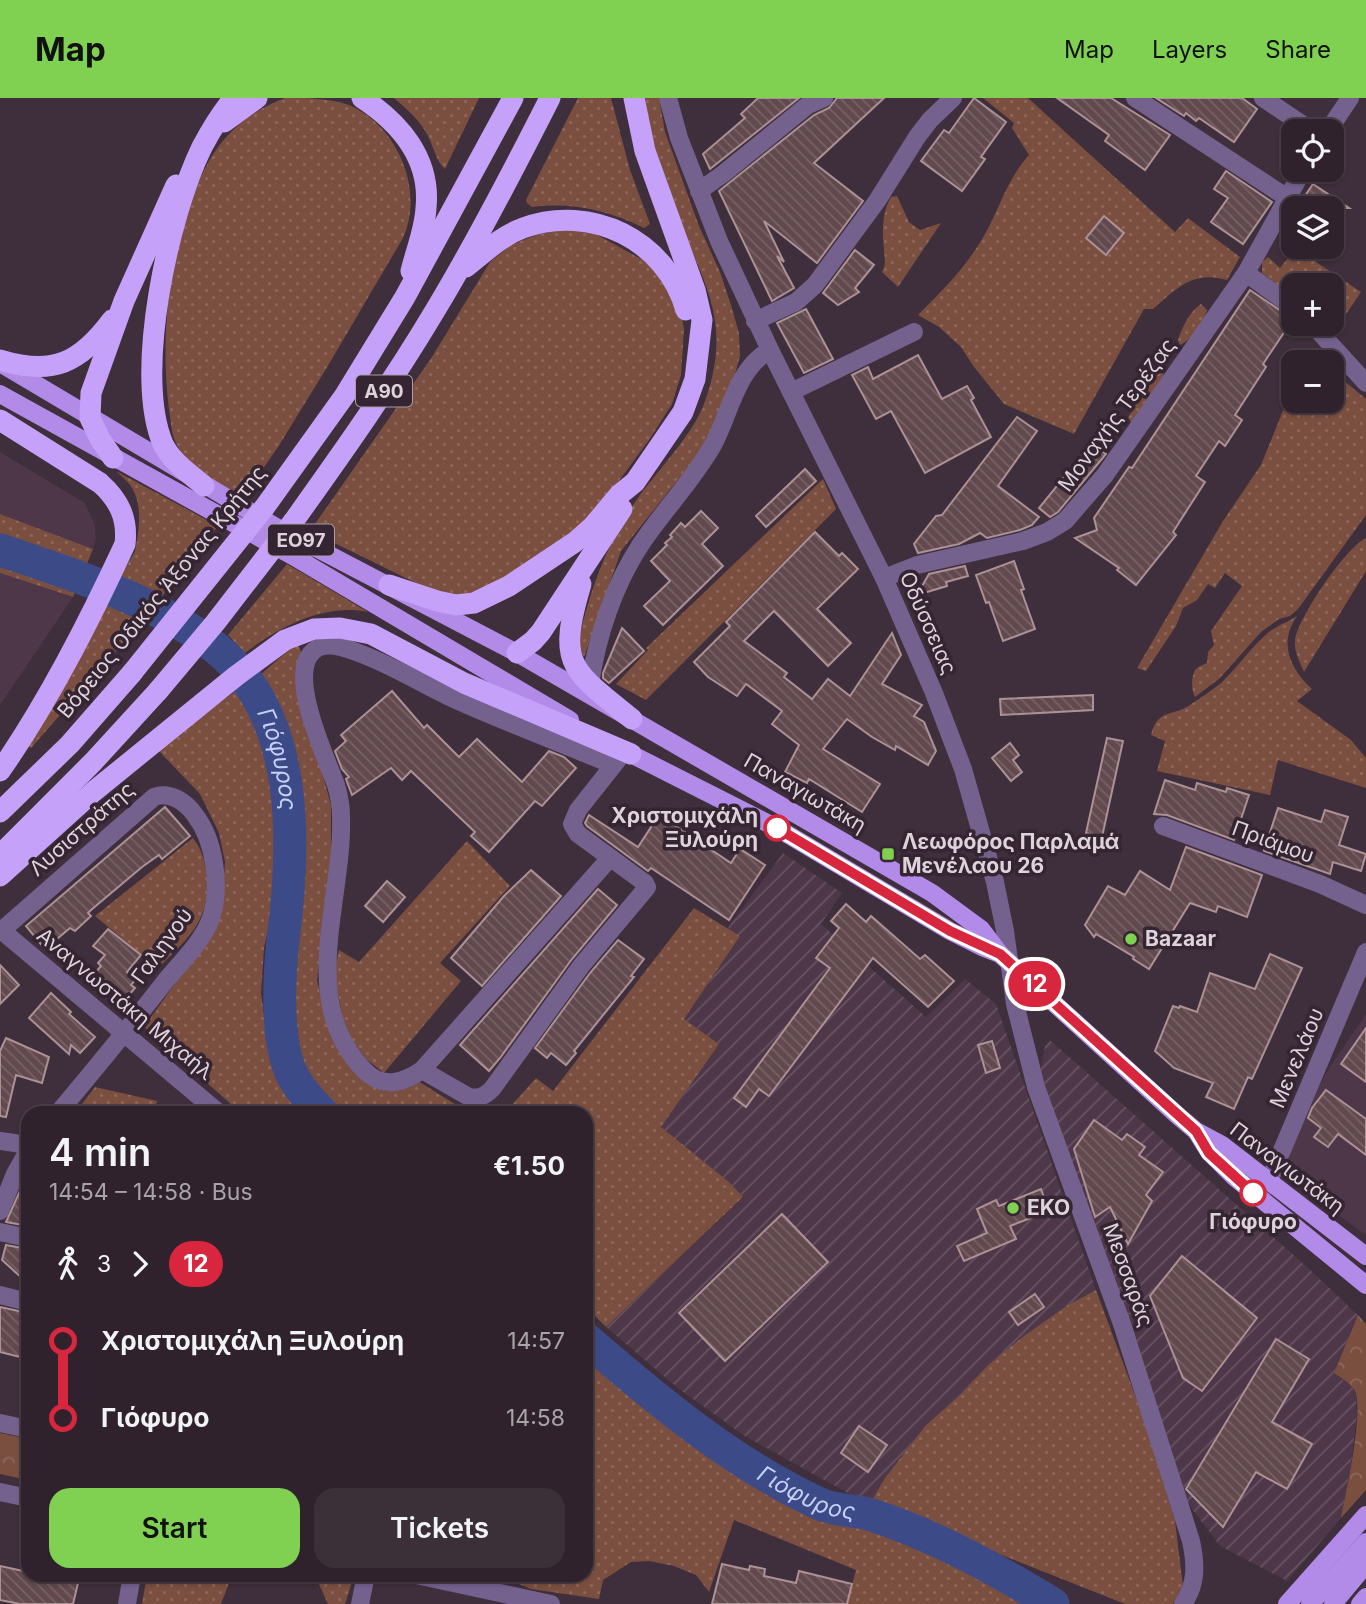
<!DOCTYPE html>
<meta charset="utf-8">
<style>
:root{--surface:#2f222c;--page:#3b2f38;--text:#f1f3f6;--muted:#a7a4a9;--line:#4a3f48;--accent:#80d052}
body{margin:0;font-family:Inter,sans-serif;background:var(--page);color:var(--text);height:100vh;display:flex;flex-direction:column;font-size:26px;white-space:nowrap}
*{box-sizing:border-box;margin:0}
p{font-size:23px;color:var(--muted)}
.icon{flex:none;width:38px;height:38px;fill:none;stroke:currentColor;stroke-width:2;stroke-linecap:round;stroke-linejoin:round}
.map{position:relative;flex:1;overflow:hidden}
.panel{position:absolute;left:21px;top:1008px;width:572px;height:476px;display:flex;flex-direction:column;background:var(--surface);border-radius:21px;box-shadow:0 2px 5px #0004,0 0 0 2px var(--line)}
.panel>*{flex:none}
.badge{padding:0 14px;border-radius:23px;font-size:24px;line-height:46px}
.fabs{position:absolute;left:1281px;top:21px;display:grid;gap:14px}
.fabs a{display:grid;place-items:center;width:63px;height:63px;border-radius:14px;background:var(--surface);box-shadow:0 2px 5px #0004,0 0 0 2px var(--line);font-size:35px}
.map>.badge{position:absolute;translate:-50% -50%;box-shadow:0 0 0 4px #fff}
.legs{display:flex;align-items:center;gap:10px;height:77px;padding:0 28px;font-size:23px}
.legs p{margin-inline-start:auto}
.overview{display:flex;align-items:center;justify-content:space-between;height:119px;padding:0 28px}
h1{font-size:38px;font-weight:600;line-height:52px}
.primary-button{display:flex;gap:14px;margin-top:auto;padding:14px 28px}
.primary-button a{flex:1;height:80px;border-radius:21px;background:var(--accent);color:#111;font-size:28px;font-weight:600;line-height:80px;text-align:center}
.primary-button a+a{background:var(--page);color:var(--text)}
ul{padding:0 28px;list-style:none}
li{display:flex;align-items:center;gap:24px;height:77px;font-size:26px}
li i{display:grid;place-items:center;width:10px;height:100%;margin:0 9px;background:currentColor}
li i::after{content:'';width:18px;height:18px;margin:-9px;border:5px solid;border-radius:50%;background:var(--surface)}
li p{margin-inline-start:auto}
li:first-child i{background:linear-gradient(#0000 50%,currentColor 0)}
li:last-child i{background:linear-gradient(currentColor 50%,#0000 0)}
header{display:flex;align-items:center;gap:42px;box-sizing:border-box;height:98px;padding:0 35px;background:var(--accent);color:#111}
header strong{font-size:33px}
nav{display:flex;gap:38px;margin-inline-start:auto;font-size:24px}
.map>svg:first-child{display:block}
.built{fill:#4e3748}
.industrial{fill:url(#industrial-furrows)}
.grass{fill:url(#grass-dots)}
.park{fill:url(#park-crowns)}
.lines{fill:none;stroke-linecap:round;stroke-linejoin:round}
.river{stroke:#3c4b88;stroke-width:33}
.building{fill:url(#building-back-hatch);stroke:#ac9195;stroke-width:2}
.minor{stroke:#74618e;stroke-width:18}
.major{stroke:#b28ae7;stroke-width:18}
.highway{stroke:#c6a1f9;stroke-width:21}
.highway-bridge{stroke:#c6a1f9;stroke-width:21}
.line-1-casing{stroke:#fff;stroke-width:16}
.line-1{stroke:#d7263d;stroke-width:10}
.stop-1-dot{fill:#fff;stroke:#d7263d;stroke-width:3.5}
.poi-dot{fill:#80d052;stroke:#352431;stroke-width:2.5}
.labels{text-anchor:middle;stroke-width:7;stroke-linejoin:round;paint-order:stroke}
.shield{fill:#352431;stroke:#ab9ea8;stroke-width:2}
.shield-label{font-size:19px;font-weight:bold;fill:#ded3db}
.street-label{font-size:21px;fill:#ded3db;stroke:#352431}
.stop-label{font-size:21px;font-weight:bold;fill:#ded3db;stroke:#352431;text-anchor:end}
.poi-label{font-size:21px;font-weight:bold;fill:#ded3db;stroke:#352431;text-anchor:start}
.water-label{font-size:23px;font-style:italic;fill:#c4d0f5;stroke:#352431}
</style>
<header>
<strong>Map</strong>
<nav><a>Map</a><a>Layers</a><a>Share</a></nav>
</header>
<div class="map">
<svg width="1366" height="1506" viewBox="0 0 1366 1506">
<defs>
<pattern id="industrial-furrows" width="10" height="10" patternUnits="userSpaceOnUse" patternTransform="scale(1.75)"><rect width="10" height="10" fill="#4e3748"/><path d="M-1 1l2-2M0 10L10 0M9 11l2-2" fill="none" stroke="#675362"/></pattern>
<pattern id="grass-dots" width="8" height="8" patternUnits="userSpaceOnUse" patternTransform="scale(1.75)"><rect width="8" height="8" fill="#7b4f40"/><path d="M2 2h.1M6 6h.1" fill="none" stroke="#8d675b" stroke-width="1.8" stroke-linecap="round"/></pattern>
<pattern id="park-crowns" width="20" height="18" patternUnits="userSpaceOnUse" patternTransform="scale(1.75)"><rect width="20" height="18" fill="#7b4f40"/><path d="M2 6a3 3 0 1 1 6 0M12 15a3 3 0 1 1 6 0" fill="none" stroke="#8d675b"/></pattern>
<pattern id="building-back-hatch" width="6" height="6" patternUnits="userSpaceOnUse" patternTransform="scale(1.75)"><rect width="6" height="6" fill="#61494d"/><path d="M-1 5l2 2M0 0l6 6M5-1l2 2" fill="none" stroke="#776266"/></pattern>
</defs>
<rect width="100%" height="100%" fill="#3f2e3b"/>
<!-- built -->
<g class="built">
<path d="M0,354L85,405L95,427L96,440L93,451L0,416Z"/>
<path d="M0,475L73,499L0,607Z"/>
<path d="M1366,916V1137L1283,1077L1301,1021L1328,972Z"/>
</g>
<!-- industrial -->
<g class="industrial">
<path d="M783,755L842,795L821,826L926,919L965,881L996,906L1096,1192L1068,1207L1024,1238L987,1268L960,1297L926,1327L885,1380L869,1407L743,1337L679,1291L606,1229L743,1100L729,1084L661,1029L719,946L684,921L740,838L727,831Z"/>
<path d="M1050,942L1306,1168L1358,1217L1334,1275L1353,1290L1356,1297L1357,1317L1351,1366L1341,1420L1287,1483L1220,1448L1187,1404L1040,974L1045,948Z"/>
</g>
<!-- grass -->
<g class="grass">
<path d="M285,0C306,0 329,0 349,7C397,27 425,92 403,140L326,271L278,349L243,399C220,385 190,372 177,347C171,337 171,323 169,311C159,234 170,132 209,63C226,33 253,12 285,0Z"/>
<path d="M394,0H479L445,71C436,63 434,50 429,40C421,23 408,12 394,0Z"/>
<path d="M578,0H611L630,72L650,126L644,130C607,112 572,104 532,109L527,105L526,102Z"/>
<path d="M643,0H659L665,34L699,128L720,174L731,207L739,235L740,258L729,297L705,348L621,453L584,559C575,544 582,528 586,513C598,471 614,433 640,397C658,373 694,334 704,306C735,221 702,184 673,108C659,73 651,36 643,0Z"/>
<path d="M983,0H1028L1175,134L1188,120L1240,159L1227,182C1193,172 1177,190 1153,211H1144L1074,336L1004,306L974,269L961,249L939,229L918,217C943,192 966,169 984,138C1000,110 1007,81 1029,57L1012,30L1014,25Z"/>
<path d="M897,98L909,124L920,132L941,125L898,189L882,174C887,165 884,161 884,151C882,134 882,114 891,99Z"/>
<path d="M559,132H588L643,162L663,181L682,219L684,231L681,277L672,306L649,342L604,403L569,440L482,493L455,497H448L416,485L310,433L432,259L490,164L511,147L536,137Z"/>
<path d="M1297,149H1327L1316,164L1361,194L1334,234L1324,226H1332V187H1293V199L1262,175V164L1268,159L1280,170Z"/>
<path d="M1201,206L1207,212C1203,225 1193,241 1180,247L1178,242C1182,229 1190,213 1201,206Z"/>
<path d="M1155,272H1162L1164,275L1162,283L1132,325L1128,320Z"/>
<path d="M1332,273L1366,301V417L1298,511L1290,518L1279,521L1261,534L1219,581L1195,599C1191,592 1191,577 1196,571C1199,568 1203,567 1207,565L1208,554L1214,547L1211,533L1242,488L1225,475L1215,490L1208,486L1197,502L1183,510L1176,528L1146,573L1137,570L1223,423L1261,367L1293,288V303H1332Z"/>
<path d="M116,373L218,428L140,526L31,650L26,647L135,453C139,434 143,408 132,390C129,384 121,378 116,373Z"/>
<path d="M823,381L836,411L646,602L616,586L648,552L646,550Z"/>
<path d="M0,416L93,451L73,499L0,475Z"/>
<path d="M1366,440V473L1304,574C1300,564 1294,554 1295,543C1297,521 1346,449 1366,440Z"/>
<path d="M287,466L368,514C324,505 279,529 245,555L228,537Z"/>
<path d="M1297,518C1278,545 1290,571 1312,591L1297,603L1351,642L1366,660V690L1278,662L1270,697L1157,673L1165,643L1151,637C1158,610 1172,619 1190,607C1200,600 1211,593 1221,585C1238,569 1251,549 1269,534C1278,527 1288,524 1297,518Z"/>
<path d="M297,545L301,553L296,579L331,707V764L317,882L331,939L347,963L367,986L386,993L401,992L418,983L469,1015H342L314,992L301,970L290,936L287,872L302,727L295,677L275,609L260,577Z"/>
<path d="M238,591L258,626L278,692L282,737L275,802L264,850L261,895L271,966L294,1003L308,1015H241L144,929L176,884L222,802L225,764L219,735L200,696L158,652Z"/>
<path d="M193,740C203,754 205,763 207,781C210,824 186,842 158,870L95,818Z"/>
<path d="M467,743L510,788L440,865L461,883L384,975L366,961L352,943L343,922L334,875L339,852L359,864Z"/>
<path d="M694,810L740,838L684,921L719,946L661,1029L729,1084L743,1099L606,1229L586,1209V1015H491L512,1007L536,980L553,993Z"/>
<path d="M95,989L157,1003L154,1015H75Z"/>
<path d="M1096,1192L1142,1316L1175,1423L1183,1488L1173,1506H1125L941,1433L869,1407L885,1380L926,1327L960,1297L987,1268L1024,1238L1068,1207Z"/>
<path d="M586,1252L638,1297L700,1342L767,1386L818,1412L845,1419L934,1452L1027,1506H847L856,1472L734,1422L709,1494L696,1477L674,1468L649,1463L631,1464L603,1482L599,1501L531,1491L512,1483L483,1477H586Z"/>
<path d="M147,1477H232L221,1506H142Z"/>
<path d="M310,1477H352L353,1481L345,1506H328L318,1484Z"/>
</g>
<!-- park -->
<g class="park">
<path d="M1358,1217L1366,1226V1392L1341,1420C1346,1394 1364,1315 1355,1293C1351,1286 1341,1280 1334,1275Z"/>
<path d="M0,1335L28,1341V1382L0,1376Z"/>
</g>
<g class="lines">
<!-- river -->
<g class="river">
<path id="s1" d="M0,452C72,476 167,506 224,557C300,626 295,750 283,842C279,879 275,950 295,982C302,994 312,1005 322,1015"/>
<path id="s2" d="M586,1241C658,1303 733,1366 820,1406C836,1413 856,1412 872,1417C936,1438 997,1472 1053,1506"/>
</g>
</g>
<!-- building -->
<g class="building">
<path d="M758,0H799L710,71L703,56L745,20L741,16Z"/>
<path d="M837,0H884L814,65L863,103L817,165L764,123L784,164L777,158L794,190L772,203L719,93L814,17L829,10Z"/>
<path d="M974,0L1006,24L981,59L985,61L962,93L921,63L944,32L949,35Z"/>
<path d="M1057,0H1111L1170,37L1145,72L1105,43L1109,37Z"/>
<path d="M1156,0H1242L1257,11L1234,44L1199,20L1196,23L1186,15L1184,18Z"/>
<path d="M1226,73L1272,104L1243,146L1211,124L1228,100L1214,91Z"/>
<path d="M1313,86L1349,110H1297Z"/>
<path d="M1104,118L1124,135L1106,157L1086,140Z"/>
<path d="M855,152L874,167L855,190L859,194L838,207L823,195Z"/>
<path d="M1250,192L1293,221L1263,266L1266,269L1235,317L1242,322L1225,348L1219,343L1196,378L1205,384L1173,434L1176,437L1136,487L1117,472L1119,470L1075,440L1097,432L1094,420L1129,369L1132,370Z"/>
<path d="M806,211L833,261L804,275L777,225Z"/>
<path d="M918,257L942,301L967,288L974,300L971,302L991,339L925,375L891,313L876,321L852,277L868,269L873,281Z"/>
<path d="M1017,319L1037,333L998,388L1039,419L1032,427L1020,432L987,440L980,435L959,446L918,455L914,446L936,418L942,417Z"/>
<path d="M1090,347L1106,356L1058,414L1050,419L1039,410Z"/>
<path d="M805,371L816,383L766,429L756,418Z"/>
<path d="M701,413L718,430L702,446L723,468L663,527L644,508L670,483L651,463L667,447L665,445L672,439L670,437L681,425L685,429Z"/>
<path d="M815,434L839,458L842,455L858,471L817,511L851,545L828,568L774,513L744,543L787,575L784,579L812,601L828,581L850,598L892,535L901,557L882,586L922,607L914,618L924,624L936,653L928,667L896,648L895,652L872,639L847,621L823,651L880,686L862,714L809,681L807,685L785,674L799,647L772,626L782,613L746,586L737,598L708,579L694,564L730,528L726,524Z"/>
<path d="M1014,463L1024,491L1021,492L1035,531L1003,543L989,504L986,505L976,477Z"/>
<path d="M965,468L968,478L946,484L947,488L917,497L929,476Z"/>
<path d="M622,530L644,553L609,585L603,580V575Z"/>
<path d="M392,593L424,630L427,627L459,659L477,641L522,684L549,653L564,659L576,670L542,708L535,703L489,754L471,738L475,734L411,673L402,682L391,670L352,697L346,681L349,679L342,671L335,653L346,643L341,637Z"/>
<path d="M1093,597V612L1001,617L1000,601Z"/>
<path d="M1107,640L1123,643L1102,739L1086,735Z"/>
<path d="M1010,645L1019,657L1013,662L1022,674L1011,683L992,660Z"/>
<path d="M1165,682L1195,692L1197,685L1226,694L1227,690L1249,697L1234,742L1167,717L1154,716Z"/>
<path d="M165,709L190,738L162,761L159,757L142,769L91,812L88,815L91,818L75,833L70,830L45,851L26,828Z"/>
<path d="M1278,710L1321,724L1325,712L1348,719L1339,747L1366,756L1361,773L1333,764L1330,776L1264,753Z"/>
<path d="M589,717L638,749L659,717L731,765L740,751L765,767L729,822L651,770L648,773L587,728L585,725Z"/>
<path d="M1186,749L1262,777L1247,819L1218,808L1216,814L1190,805L1149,871L1133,861L1134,859L1096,836L1094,839L1085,827L1108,788L1125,797L1140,773L1170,792Z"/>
<path d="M531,772L561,798L482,888L451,860L504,798Z"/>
<path d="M387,783L405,799L383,824L365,808Z"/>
<path d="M598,791L617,807L572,861L500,960L489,973L460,947Z"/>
<path d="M846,806L866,824L871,818L920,861L925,857L954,883L928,909L873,860L769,998L759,991L746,1009L734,1000L830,870L816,860L839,830L831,823Z"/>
<path d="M108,831L141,857L127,874L135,882L131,887L135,890L124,903L97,881L100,878L96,874L101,868L98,865L105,857L93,848Z"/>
<path d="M618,842L644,861L631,878L634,879L574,953L576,955L566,967L551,955L547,960L535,950L590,875Z"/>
<path d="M1270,856L1302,870L1252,981L1248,979L1234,1011L1206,999L1213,985L1174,970L1155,953L1173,908L1179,910L1180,908L1197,914L1210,875L1255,891Z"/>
<path d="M0,867L19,887L0,906Z"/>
<path d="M51,895L71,914L69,916L95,939L80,955L71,947L69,956L29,920Z"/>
<path d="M1366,930V984L1341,966Z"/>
<path d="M6,940L49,959L42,985L16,977L6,1019L0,1018V953Z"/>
<path d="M992,943L1000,970L986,975L978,947Z"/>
<path d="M1326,992L1366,1021V1057L1338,1036L1328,1049L1314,1039L1321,1030L1308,1020L1312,1010Z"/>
<path d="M1094,1022L1122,1042L1127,1036L1145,1049L1139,1057L1163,1074L1146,1097L1152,1103L1128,1146L1110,1109L1095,1119L1074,1051Z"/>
<path d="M24,1084L28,1085V1128L6,1124Z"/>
<path d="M1041,1091L1049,1113L1010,1128L1016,1141L964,1163L957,1148L987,1135L977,1111L996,1102L999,1108Z"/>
<path d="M782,1116L828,1164L725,1263L679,1215Z"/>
<path d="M6,1147L28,1151V1167L24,1182L2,1162Z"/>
<path d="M1182,1158L1257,1220L1202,1293L1183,1280L1150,1198Z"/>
<path d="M1035,1196L1044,1209L1018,1227L1009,1214Z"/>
<path d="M0,1209L28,1215V1261L0,1254Z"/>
<path d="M1276,1241L1309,1261L1272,1324L1312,1346L1287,1391L1256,1374L1223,1429L1186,1391Z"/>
<path d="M859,1328L887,1347L868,1374L841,1355Z"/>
<path d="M722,1466L749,1472L750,1468L765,1471L764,1478L796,1485L799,1473L852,1486L847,1506H712Z"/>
<path d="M0,1468L28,1474V1477H43L78,1485L73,1506H20L0,1502Z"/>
</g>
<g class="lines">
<!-- minor -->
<g class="minor">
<path d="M668,0L679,40L719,143L770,252L884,480L934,595L963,671L995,784L1005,833L1015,906L1036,989L1122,1226L1191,1443C1196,1466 1197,1486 1183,1506"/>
<path d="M1135,0L1286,99"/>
<path d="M1263,0L1312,33"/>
<path d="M1328,33L1350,0"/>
<path d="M699,93L723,76L808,7L824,0"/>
<path d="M1246,175L1293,209"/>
<path d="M755,223L796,204L815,187L877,103L917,39L930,22L953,0"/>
<path d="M1312,226L1366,285"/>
<path d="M791,294L914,234"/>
<path d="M884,480L917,467L1023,443L1047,434L1065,423L1105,377L1246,175L1303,72"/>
<path d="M590,586C597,538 614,487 641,446C664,412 693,382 713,347C730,316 736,271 770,252"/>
<path d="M1163,728L1320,786L1366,807"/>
<path d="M610,760L422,972C403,985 383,991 365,973C296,904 344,802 341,718C341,708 339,697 336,687C327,661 280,565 320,549C330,545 346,550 356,554C391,566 423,587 456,602C508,625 561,645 613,667"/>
<path d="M1,832L219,1015"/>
<path d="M0,834L154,699C170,693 186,704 195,717C215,743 221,789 211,820C203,843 182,863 167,881C132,926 95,971 58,1015"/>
<path d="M422,972L469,999C479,1001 485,998 492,991L581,868L644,793L647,789L645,785L578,736L572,726L578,712L620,659"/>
<path d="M0,1043L28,1047"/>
<path d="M1269,1083L1366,854"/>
<path d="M0,1113L15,1076L28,1053"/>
<path d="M0,1134L28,1140"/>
<path d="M0,1197L28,1204"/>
<path d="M0,1325L28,1331"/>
<path d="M0,1394L28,1400"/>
<path d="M416,1477L551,1506"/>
<path d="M127,1506L132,1477"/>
<path d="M360,1506L366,1477"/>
</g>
<!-- major -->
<g class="major">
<path d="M0,265L276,429L517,555L932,795L981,831L1000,856L1177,1017L1196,1033L1222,1047L1366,1158"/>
<path d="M0,296L298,461L570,622"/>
<path d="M619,650L777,730L950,833L982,849L1000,856"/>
<path d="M1196,1033L1209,1054L1233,1078L1366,1187"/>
<path d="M1287,1506L1366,1417"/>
<path d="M1310,1506L1366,1444"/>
<path d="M1333,1506L1366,1466"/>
<path d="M1360,1506L1366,1499"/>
</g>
<!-- highway -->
<g class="highway">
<path d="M362,0C400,25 431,61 426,110C425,131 416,153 411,173"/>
<path d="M224,24L257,0"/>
<path d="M466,169C484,155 501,138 523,130C591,105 666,142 686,212"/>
<path d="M0,262C53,278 80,265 112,222"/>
<path d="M0,322L100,385C119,402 128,420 125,446C89,524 49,603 0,673"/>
<path d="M113,360L100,341L90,320L91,295L124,203L176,87"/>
<path d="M204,388C190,376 171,363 163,346C133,276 169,116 202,49C211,32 221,15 234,0"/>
<path d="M264,410L345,297L405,199L513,0"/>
<path d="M293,424C343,354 392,285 436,211C477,143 514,71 550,0"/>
<path d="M581,486C557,567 570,571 632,621"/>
<path d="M389,487L437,503L456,507L474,505L509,488L575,444L593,428L619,397L635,384L683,314L695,281L702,222L695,192L645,53L634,0"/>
<path d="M517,555L533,543L541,534L622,411"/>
<path d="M0,714L70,646L132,575"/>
<path d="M0,757L93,664L158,593"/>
<path d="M0,778L93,694L236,578L285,542L314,531L340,530L371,536L464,585L631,656"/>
</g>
<!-- highway-bridge -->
<g class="highway-bridge">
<path d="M132,575L264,410"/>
<path d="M158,593L215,525L293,424"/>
</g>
</g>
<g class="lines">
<!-- line-1 casing -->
<g class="line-1-casing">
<path id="line-1" d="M777,730L950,833L1000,856L1196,1033L1209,1055L1253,1095"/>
</g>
<!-- line-1 -->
<use href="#line-1" class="line-1"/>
</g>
<!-- markers -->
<g class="stop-1-dot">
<circle cx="777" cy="730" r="12"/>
<circle cx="1253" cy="1095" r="12"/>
</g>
<g class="poi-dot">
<rect x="881" y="749" width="14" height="14" rx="3.5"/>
<circle cx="1131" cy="841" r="7"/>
<circle cx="1013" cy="1110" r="7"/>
</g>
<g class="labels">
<!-- shield labels -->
<g class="shield">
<rect x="356" y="277.5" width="56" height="31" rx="5"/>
<rect x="268" y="426.5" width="66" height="31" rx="5"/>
</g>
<g class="shield-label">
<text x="384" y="300">Α90</text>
<text x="301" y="449">ΕΟ97</text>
</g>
<!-- street labels -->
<g class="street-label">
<text transform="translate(1117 317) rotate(-54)" y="7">Μοναχής Τερέζας</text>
<text transform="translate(162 494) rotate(-51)" y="7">Βόρειος Οδικός Άξονας Κρήτης</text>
<text transform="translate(928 525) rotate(66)" y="7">Οδύσσειας</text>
<text transform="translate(805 695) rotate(30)" y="7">Παναγιωτάκη</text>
<text transform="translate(82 731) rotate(-41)" y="7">Λυσιστράτης</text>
<text transform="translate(1273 744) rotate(20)" y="7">Πριάμου</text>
<text transform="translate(162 848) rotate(-54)" y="7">Γαληνού</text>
<text transform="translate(125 906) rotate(40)" y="7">Αναγνωστάκη Μιχαήλ</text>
<text transform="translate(1297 960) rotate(-67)" y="7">Μενελάου</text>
<text transform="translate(1287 1070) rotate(37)" y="7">Παναγιωτάκη</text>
<text transform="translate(1128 1177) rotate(70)" y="7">Μεσσαράς</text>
</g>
<!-- stop labels -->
<g class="stop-label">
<text x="758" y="725">Χριστομιχάλη<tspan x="758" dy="24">Ξυλούρη</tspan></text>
<text x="1253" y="1131" text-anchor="middle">Γιόφυρο</text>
</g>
<!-- poi labels -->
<g class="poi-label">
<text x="902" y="751">Λεωφόρος Παρλαμά<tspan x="902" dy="24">Μενέλαου 26</tspan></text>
<text x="1145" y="848">Bazaar</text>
<text x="1027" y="1117">ΕΚΟ</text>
</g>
<!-- water labels -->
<g class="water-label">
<text dy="8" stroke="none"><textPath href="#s1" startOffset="369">Γιόφυρος</textPath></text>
<text dy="8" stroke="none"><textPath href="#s2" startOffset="271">Γιόφυρος</textPath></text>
</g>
</g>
</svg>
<div class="fabs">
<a><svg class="icon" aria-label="locate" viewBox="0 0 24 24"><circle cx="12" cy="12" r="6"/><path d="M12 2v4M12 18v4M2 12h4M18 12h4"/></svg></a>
<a><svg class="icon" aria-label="layers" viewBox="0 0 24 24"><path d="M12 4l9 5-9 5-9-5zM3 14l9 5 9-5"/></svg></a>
<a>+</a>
<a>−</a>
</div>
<b class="badge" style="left:1035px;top:886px;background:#d7263d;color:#fff">12</b>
<section class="panel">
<div class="overview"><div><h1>4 min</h1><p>14:54 – 14:58 · Bus</p></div><b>€1.50</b></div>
<div class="legs"><svg class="icon" aria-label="walk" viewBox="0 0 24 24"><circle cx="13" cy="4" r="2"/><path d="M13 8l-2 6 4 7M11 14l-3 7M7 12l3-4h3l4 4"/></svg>3<svg class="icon" aria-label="forward" viewBox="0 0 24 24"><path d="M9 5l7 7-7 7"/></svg><b class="badge" style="background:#d7263d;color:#fff">12</b></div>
<ul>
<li><i style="color:#d7263d"></i><b>Χριστομιχάλη Ξυλούρη</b><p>14:57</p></li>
<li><i style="color:#d7263d"></i><b>Γιόφυρο</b><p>14:58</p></li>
</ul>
<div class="primary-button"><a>Start</a><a>Tickets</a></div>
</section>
</div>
